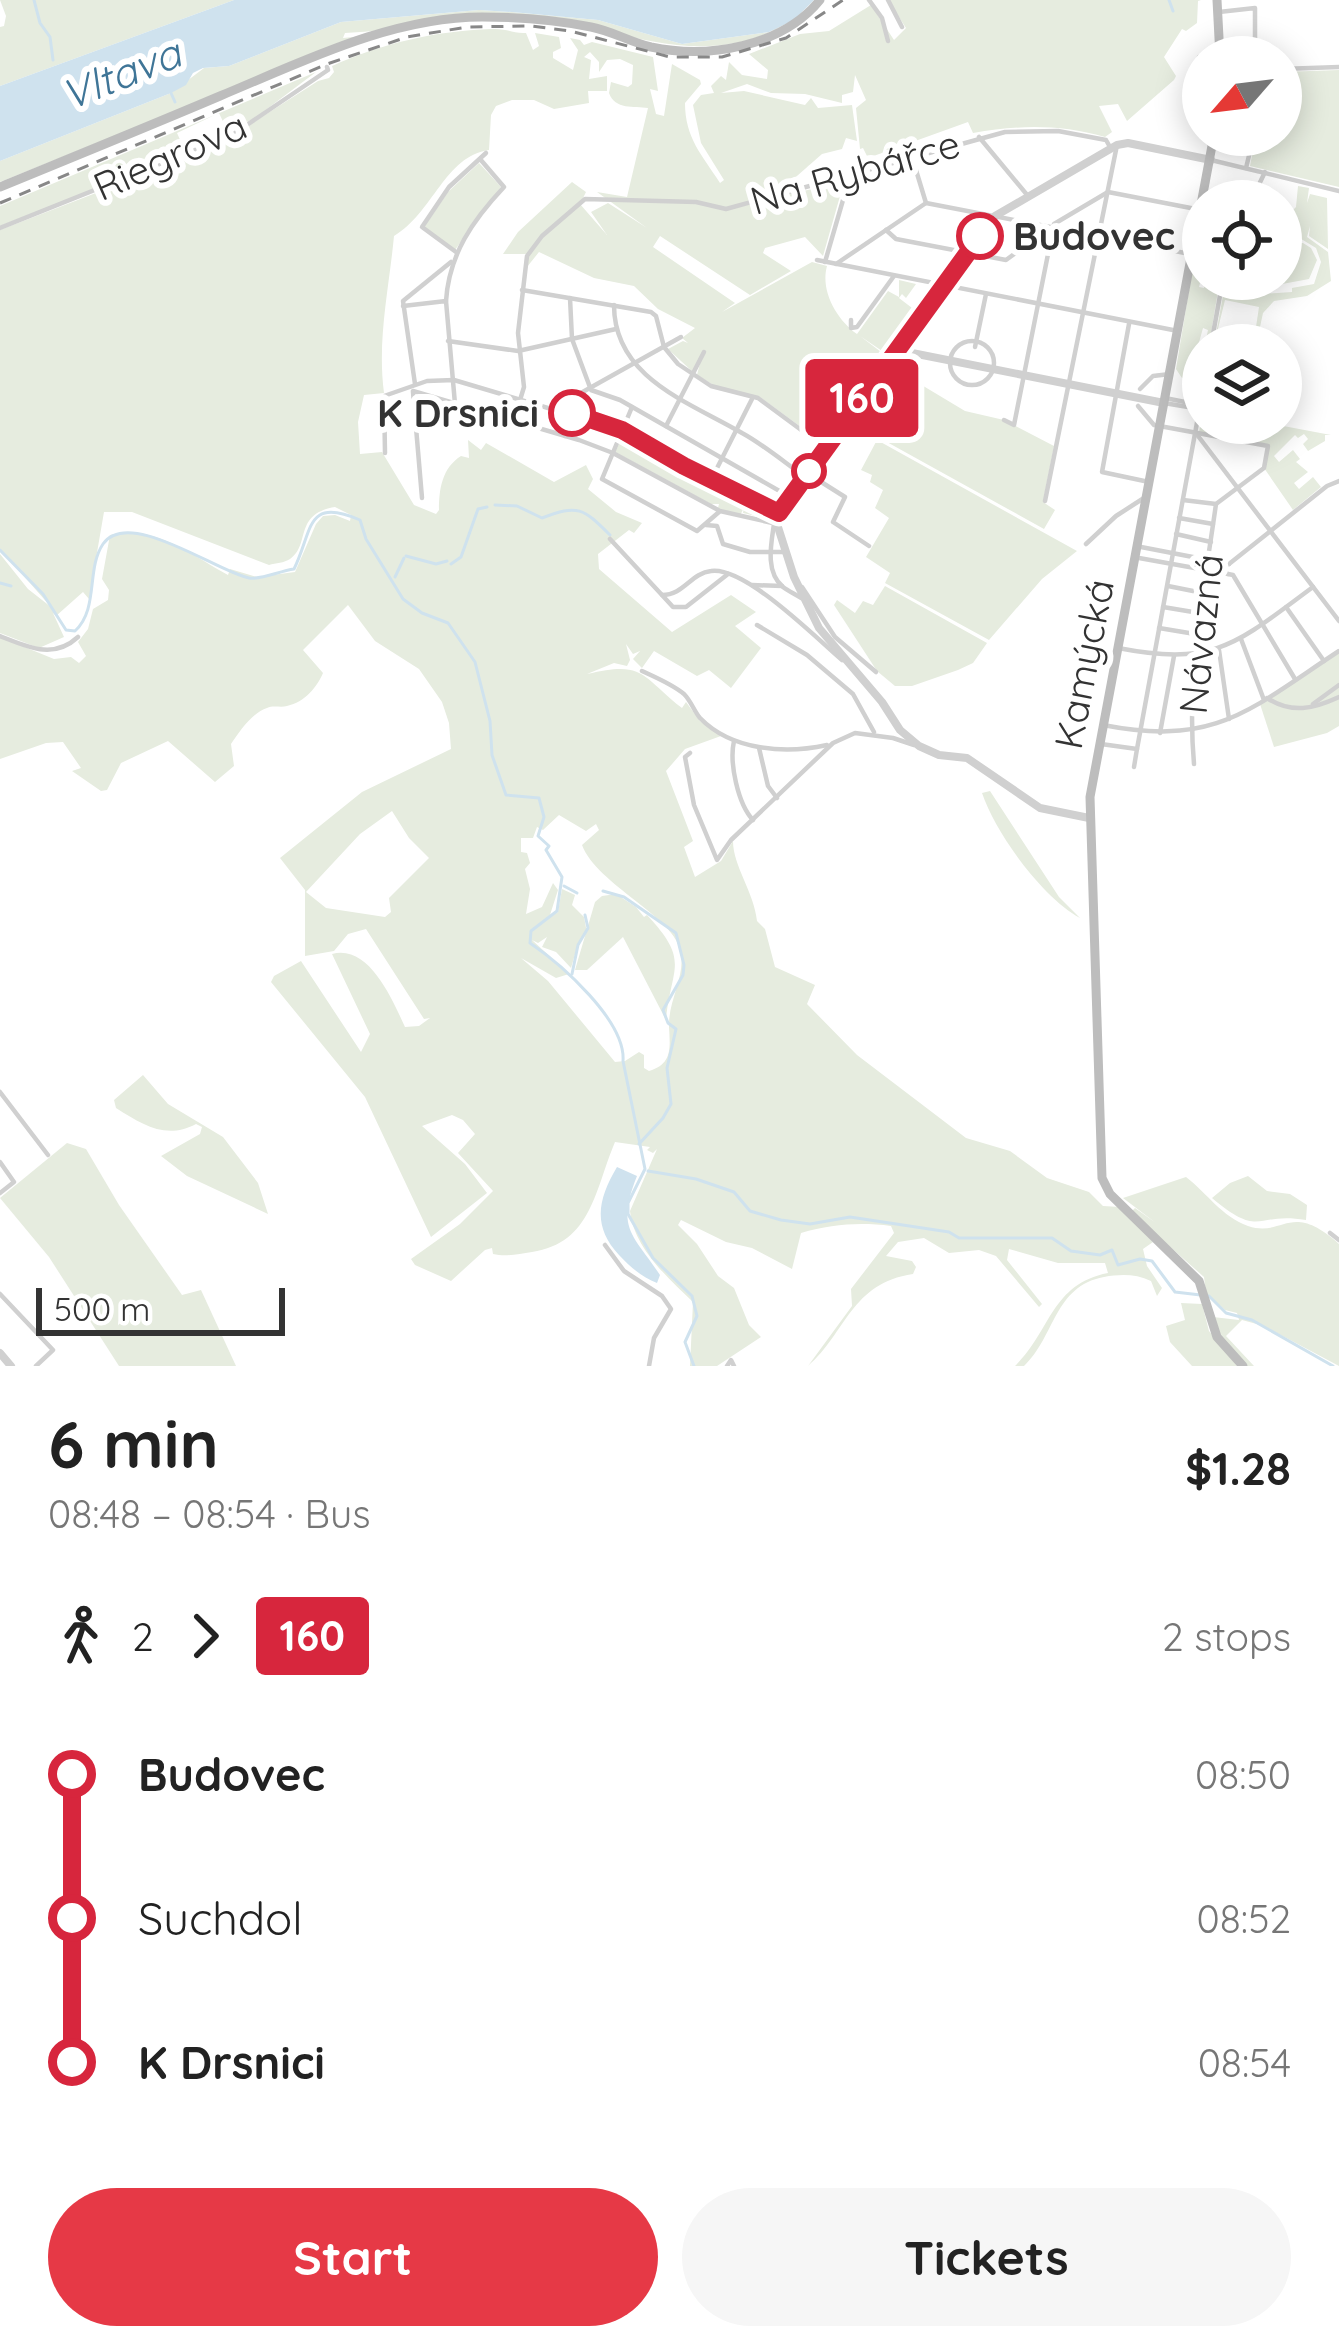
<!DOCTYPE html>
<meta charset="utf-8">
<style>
:root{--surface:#fff;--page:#f6f6f6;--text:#222;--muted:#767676;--accent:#e63946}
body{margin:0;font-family:Quicksand,sans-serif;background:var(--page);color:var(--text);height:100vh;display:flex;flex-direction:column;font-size:45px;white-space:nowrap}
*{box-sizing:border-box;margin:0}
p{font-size:39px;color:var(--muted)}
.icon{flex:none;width:66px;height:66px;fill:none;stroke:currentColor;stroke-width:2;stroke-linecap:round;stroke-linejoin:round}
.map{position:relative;height:1366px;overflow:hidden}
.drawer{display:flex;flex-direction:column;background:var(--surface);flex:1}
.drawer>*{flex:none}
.badge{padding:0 24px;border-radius:9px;font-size:42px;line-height:78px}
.needle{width:78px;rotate:242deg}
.fabs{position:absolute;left:1182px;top:36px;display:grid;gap:24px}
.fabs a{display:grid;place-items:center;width:120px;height:120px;border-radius:50%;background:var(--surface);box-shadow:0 6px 30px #0003;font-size:60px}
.scale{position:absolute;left:36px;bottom:30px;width:249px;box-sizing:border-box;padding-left:12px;border:6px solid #333;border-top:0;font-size:33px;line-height:42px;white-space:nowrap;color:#333;-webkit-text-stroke:9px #fff;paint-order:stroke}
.map>.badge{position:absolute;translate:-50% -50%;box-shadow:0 0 0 6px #fff}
.legs{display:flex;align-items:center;gap:18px;height:132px;padding:0 48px;font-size:39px}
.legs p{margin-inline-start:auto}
.summary{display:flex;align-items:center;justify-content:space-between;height:204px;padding:0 48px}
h1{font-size:66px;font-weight:800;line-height:90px}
.action{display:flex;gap:24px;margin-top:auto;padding:24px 48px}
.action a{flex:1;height:138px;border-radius:72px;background:var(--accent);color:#fff;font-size:48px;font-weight:800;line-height:138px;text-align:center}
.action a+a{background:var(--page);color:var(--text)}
ul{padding:0 48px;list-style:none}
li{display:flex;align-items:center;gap:42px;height:144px;font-size:45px}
li i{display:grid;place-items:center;width:18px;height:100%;margin:0 15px;background:currentColor}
li i::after{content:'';width:30px;height:30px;margin:-15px;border:9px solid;border-radius:50%;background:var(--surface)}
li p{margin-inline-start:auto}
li:first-child i{background:linear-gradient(#0000 50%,currentColor 0)}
li:last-child i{background:linear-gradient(currentColor 50%,#0000 0)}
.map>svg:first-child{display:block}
.green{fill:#e6ecdf;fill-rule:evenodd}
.water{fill:#cfe2ee}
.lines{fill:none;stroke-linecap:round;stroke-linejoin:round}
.stream{stroke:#cfe2ee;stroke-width:3}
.minor{stroke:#d0d0d0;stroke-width:4.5}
.tertiary{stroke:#d0d0d0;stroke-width:8}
.secondary{stroke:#bdbdbd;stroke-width:9}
.rail{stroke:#888;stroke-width:3;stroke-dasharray:12 9;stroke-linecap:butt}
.line-1-casing{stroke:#fff;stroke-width:27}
.line-1{stroke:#d7263d;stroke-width:18}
.stop-1-dot{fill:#fff;stroke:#d7263d;stroke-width:6}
.labels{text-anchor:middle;stroke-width:12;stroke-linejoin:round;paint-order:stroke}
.street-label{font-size:39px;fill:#333;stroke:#fff}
.stop-label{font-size:39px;font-weight:bold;fill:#333;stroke:#fff;text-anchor:start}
.water-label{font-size:42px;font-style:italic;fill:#3f7597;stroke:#fff}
</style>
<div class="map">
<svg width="1339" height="1366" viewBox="0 0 1339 1366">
<rect width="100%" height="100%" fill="#fff"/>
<!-- green -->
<g class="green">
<path d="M0,0H234L0,86V27L4,26L6,16Z"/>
<path d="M815,0C801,10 786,25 770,32C677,73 594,12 500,15C448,17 397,31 345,33L343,38L363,36L0,182V161L171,93L204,68L229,66L341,22L479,10L512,12L598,20L682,44L770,32Z"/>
<path d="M888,0H1201L1198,1L1197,23L1186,31L1182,29L1164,57L1176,76L1174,80L1127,121L1118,104L1099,106L1112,132L1105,137C1059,124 1019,125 973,133L968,122L868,158L863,148L860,149L856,108L866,100L855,75L853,92L842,95V103L805,94L771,93L747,84L721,93L744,91L805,105L811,98L818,108L852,105L857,141L846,138L842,149L822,154L789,183L794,193L844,182L823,256L805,237L765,248L763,253L791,271L750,295L660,236L653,247L735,303L722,312L812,262L827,266C820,291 837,320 857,334L888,291L899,297V280L916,284L906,298L902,294L899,298L916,311L885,353L860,336L889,358L834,431L824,424L832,433L824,444L760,397L715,386L697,375L703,351L694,373L668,349L683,341L688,343L682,338L695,328L658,309L634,286L594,278L539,252L527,267V254H503L518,232L572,182L586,192L580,204L607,235L591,212L608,203L647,228L597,192L627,197L648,108C634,106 615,110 609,93L611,82L628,87L632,84L633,65L620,59L607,60L599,72V62L590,52L584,57L591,60L589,79L607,76V91H588L589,103L554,109L534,100H512L496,106L491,115L489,150C445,156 433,213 394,236C389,289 377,340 384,393L364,395L358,422L360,454L382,452L414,505L436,514L439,510C439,489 442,468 461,456L469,458L468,440L481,450L486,443L554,482L586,465L593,479L588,489L616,512L642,523L634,533L629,530L598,554L599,569L672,632L731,595L756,612L735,626L761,648L731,688L709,670L697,676L654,651L642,668L633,659L640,651L633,654L626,644L630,660L627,666L614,663L587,674C645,660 641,676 682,708L686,702L700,721L721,736L685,749L666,771L693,841L684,847L695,877L721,861L733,841C733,866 754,892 757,921L765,929L775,967L815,985L807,1004L857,1055L966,1138L1010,1151L1047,1178L1089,1192L1103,1206L1120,1207L1153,1242L1143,1249L1147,1266L1162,1288L1157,1296L1151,1281C1136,1274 1121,1274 1104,1277C1054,1286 1055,1337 1024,1366H1015C1051,1331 1051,1284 1108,1273L1105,1263H1058L1009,1249L1007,1260L1042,1304L1039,1307L996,1256L979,1250L949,1253L924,1238L898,1242L886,1256L912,1261L916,1267L913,1274C851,1283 846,1333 808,1366L852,1306L851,1289L894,1233L891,1226C860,1222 832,1224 801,1233L792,1269L752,1248L726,1242L681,1220L678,1225L697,1244L718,1276L734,1288L749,1325L761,1337L717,1366H690L693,1302C668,1278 634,1248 630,1211L657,1149L653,1153L647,1150L650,1147L615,1142C595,1189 592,1243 532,1252C518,1254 506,1257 493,1254L492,1248L485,1250L451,1281L415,1265L411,1259L460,1224L493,1191L458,1153L475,1134L463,1120L452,1115L422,1126L465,1164L487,1193L431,1237L365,1097L271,982L274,976L301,961L361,1052L370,1034L332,954C369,944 392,999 405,1027L419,1026L430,1018L424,1019L366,929L348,934L334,951L305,956V890L280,858L362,792L451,749L449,723L442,702L419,669L375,641L348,605L303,650L323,673C317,687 305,702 287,706C281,708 273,705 267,708C253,712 239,732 231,744L234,766L215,782L168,741L121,763L107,790L101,791L72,771L81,768L63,742L46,743L0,759V637L54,659L71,657L79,663L86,656L78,642L88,629L93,609L108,600L109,590L102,579L110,535C152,523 192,555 228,575L230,569L257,577L295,572L316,524L323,516L335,515L350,521L351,515L335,507C293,514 311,545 290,559C284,563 276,563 269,565L132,512H104L89,599L83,592L56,616L53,613L64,637L39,648L0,633V554L28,589L51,607L0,549V230L215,147L318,81L329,78L334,72L332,66C383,43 435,31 491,29C508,28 513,34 526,33L533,50L539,46L535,33L559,37L561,48L553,52V58L573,70L578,50L570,38L580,40L584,45L592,42L653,57L658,91L650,89L656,114L664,116L672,64L700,80L701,84L685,103C685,138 702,155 720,183L724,180L701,143L693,105L701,95L714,93L711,86L721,76L726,80L729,62L742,75L767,79L768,70L749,54L800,34L829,31L871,5L894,40L906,28ZM392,811L409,838L429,858L389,898L391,912L385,917L326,908L306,892L360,834ZM559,815L586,831L596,824L599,830L582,845C597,885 676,917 681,953C685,978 668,1001 669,1027C670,1047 673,1064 649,1071L644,1068V1055L639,1052L625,1061L615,1062L548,981L521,958L556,978L569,974L532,940L538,943L547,937L542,947L556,952L571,968L578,944L587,933L584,917L572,905L575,895L562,889L558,912L549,918L558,890L553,883L542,907L526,914L530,889L525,869L530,863L527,853L521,852V838H533L537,827L543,830Z"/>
<path d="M1339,70V187L1250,166L1256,135H1281V82L1287,81L1281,72Z"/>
<path d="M316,72L255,118L204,142L227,130L219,113L177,133L186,153L0,226V206Z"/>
<path d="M479,163L501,187L455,250L424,227L448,192Z"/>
<path d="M1298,186L1309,188L1307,203L1310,194L1327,198L1328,249L1309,236L1310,226L1307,237L1328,252L1331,281L1307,296L1274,301L1263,313L1260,327H1256L1259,307L1225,300L1214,345L1226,279H1232L1245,295L1292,292V288L1314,284L1321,262L1316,248L1298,237L1281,240V226H1285L1287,216L1296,207Z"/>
<path d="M1203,206V271L1199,287L1204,288L1206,279H1220L1209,345H1205L1208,330L1203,328L1198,346L1203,348L1201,382L1182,378L1176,369Z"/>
<path d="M1303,243L1311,248L1317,260L1309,279L1244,291L1246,287L1237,279H1281V244Z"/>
<path d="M879,380L905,396L915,381L965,411L1004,420L1054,446L1043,502L1055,510L1044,529L867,431L875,419L864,413L873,401L867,397Z"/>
<path d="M1203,411V423H1268L1331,435H1325V441L1308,451L1303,444L1308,439L1304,434L1298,438L1295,435L1274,456L1279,462L1293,450L1300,459L1296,462L1308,472L1294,483L1299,489L1313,477L1321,487L1293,510L1264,468L1268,446L1199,432Z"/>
<path d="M624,434L766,508L773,516V522L762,518L763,513L760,517L743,513L744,507L740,516L718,508L719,504H711L615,452Z"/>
<path d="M877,440L1077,551L1042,579L989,640L885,583L890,573L866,557L889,518L875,508L883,490L870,482L872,475L861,470Z"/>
<path d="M885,586L987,643L973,663L958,670L912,686H895L877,671L834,605L837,600L855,613L863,601L873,605Z"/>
<path d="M1339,653V726L1327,733L1274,747L1260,704Z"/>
<path d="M990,791L1059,897L1080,918C1042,897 996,834 982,793Z"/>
<path d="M616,894L636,907L644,917L647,915C691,962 671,966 666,1020L623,937L587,970H575L595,902L602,896Z"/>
<path d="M143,1075L168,1104L223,1137L258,1183L268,1214L187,1176L161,1156L200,1134L202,1127L196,1124C166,1140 143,1125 116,1108L114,1100Z"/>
<path d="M67,1143L86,1149L119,1205L182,1295L201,1290L236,1366H119L49,1257L0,1198Z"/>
<path d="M1248,1176L1267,1191L1290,1194L1307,1205L1306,1220C1255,1211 1262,1240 1212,1198L1230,1183Z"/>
<path d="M1186,1177C1208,1194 1221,1216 1248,1226C1284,1238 1290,1200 1339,1244V1366L1264,1326L1242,1320L1226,1336L1254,1366H1247L1222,1339L1213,1317L1239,1320L1237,1313L1225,1310L1206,1293L1204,1277L1131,1212L1135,1208L1156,1223L1123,1198Z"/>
<path d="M1181,1303L1202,1304L1209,1331L1237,1366H1192L1170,1342L1166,1326L1185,1320Z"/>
</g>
<!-- water -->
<g class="water">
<path d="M234,0H814L794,20L769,32L682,44L598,20L512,12L479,10L341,22L229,66L203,68L193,73L186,85L171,93L0,161V86Z"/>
<path d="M617,1167L637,1176C616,1229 632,1233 660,1275L657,1283C643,1278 629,1266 619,1255C592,1226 598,1199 617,1167Z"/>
</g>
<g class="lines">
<!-- stream -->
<g class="stream">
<path d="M34,0L40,23L50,37L53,60"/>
<path d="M1169,0L1173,11"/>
<path d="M171,93L175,102"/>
<path d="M495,505L517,506L542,518C578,504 583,508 610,535"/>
<path d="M0,550L43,594L66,630L75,631C99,609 86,569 103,544C129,507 219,573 249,578C262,580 279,571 294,569C313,531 305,496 360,520L366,539L403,599L422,613L448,623L475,662L490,721L492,755L506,795L539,798L544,817L538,836L549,846L546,850L562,877L557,911L531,931L530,943C561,964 626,1021 623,1061L645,1169L628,1203V1214L653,1258L692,1296L697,1316L685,1342L694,1366"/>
<path d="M406,556L436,564L447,561"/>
<path d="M451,564L461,557L478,509L487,507"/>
<path d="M395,577L404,558"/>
<path d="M0,583L11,586"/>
<path d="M564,886L577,893"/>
<path d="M603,891L624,897L676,933L684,965L683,975L663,1010L668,1023L676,1029L667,1068L671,1104L663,1118L639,1144"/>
<path d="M572,974L578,945L588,928L585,915"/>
<path d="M648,1171L696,1179L734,1192L750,1211L781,1220L810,1224L850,1217L949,1232L959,1238H1052L1071,1251L1100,1255L1112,1250L1118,1265L1140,1259L1152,1261L1175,1292L1209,1296L1226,1313L1252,1320L1333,1366"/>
</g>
<!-- minor -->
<g class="minor">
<path d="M869,0L882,18L888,41"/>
<path d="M888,0L902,27"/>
<path d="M1219,12L1255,8V57"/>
<path d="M1199,57L1193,72L1203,82"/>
<path d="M1281,69L1339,67"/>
<path d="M979,137L1028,196"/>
<path d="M912,157L926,203"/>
<path d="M1211,160L1339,191"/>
<path d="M1246,168L1254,135"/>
<path d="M1251,201L1265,172"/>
<path d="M0,228L232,135L328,70L327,67"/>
<path d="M886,230L896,239L1006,260L1017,252L1023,224"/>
<path d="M456,252L422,227L449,187L486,153"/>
<path d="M817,260L1178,331"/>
<path d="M825,262L850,176"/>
<path d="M836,264L926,203L1190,254"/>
<path d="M522,290L651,312L656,316L664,347L678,364L711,386L758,398L808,435"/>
<path d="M570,298L572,339L591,390L620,400L790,497"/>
<path d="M446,301C449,254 473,220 504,187L480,159"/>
<path d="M614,305C614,378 689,402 742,433C764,445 784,462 805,477"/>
<path d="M403,306L446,301L455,404"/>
<path d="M851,320V328L857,327L894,276"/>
<path d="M1129,324L1102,472L1149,482"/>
<path d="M448,341L518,351L616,329"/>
<circle cx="972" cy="363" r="22"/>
<path d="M1211,345L1223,279"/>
<path d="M975,347L986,294"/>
<path d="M415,384L403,301L451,262"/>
<path d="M1140,389L1153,376L1170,374"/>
<path d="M413,391L579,440L613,453L720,511L777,524"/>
<path d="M413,392L422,498"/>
<path d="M1165,398L1200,405"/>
<path d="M1164,403L1200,409"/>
<path d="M1138,406L1154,425L1268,446L1264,468L1216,504L1183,500"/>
<path d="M632,407L602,479L697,531L719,512"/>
<path d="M554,408L681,337"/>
<path d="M1004,420L1014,425L1054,224L1108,192L1201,210"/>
<path d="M513,423L524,387L518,333L527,256L542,236L585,199L696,202L726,209L1005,132L1058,131L1106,140L1110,147"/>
<path d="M666,426L704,352"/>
<path d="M1195,432L1339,621"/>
<path d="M565,436L572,413"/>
<path d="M385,453L384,396L427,381L454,380L622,430L684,467L779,513"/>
<path d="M807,473L845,497L833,522L869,546"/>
<path d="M711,480L752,399"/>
<path d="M1045,501L1117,145"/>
<path d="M1179,518L1213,524"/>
<path d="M774,524C771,544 765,572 783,587C788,591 795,594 801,598"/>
<path d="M706,525L717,526L723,544L750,552H784"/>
<path d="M1176,534L1211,542"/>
<path d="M610,539L662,595C684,595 691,573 711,571C745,566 816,638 842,660"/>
<path d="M1086,544L1116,516L1147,496"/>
<path d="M1141,547L1229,564"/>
<path d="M1139,558L1228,574"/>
<path d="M1229,564L1327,486L1339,481"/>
<path d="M1228,574L1233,575L1295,679"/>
<path d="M752,585L782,586"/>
<path d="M1168,586L1203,593"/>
<path d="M802,587L835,637L876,672"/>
<path d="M662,595L673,607H686L728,574"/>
<path d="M1163,607L1199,613"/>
<path d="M1286,607L1324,661"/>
<path d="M757,625L807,655L853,694L874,732"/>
<path d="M1159,628L1195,634"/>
<path d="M0,636C28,647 53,660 78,637"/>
<path d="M1241,639L1264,700"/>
<path d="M1118,648C1216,667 1237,643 1313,587"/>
<path d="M1219,650L1229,719"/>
<path d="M642,671C655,677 672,684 684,694C691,701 694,711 700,718C732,751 786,754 827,745"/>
<path d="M1267,698C1292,714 1313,709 1339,697"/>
<path d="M1313,704L1339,685"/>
<path d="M1103,725C1216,747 1249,710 1339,651"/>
<path d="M1160,733L1174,656"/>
<path d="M734,741C729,763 738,804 753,820"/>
<path d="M1101,744L1137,749L1134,767"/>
<path d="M759,748L768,786L777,798"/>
<path d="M1137,749L1203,390"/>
<path d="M690,753L685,757L694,805L717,860L731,840L833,743L855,733L893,738L914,745"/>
<path d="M1194,764C1186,677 1204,590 1216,504"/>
<path d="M0,1092L48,1155"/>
<path d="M0,1162L14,1182L0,1193"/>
<path d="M1330,1233L1339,1240"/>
<path d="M605,1245L624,1271L662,1296L671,1309L654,1338L649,1366"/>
<path d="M0,1294L53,1350L36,1366"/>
<path d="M727,1366L731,1360L734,1366"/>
</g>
<!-- tertiary -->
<g class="tertiary">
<path d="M897,350L1164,403"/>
<path d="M1089,818L1040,808L967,758L939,755L919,746L900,730L882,702L819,628L794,577L777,524L793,493L995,216L1117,145L1128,143L1211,160"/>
<path d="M0,1353L11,1366"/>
</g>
<!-- secondary -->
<g class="secondary">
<path d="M1217,0L1220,57"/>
<path d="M1214,135L1090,797L1102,1178L1110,1194L1199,1281L1217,1337L1243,1366"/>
<path d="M0,187C73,157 147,127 220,96C302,62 391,17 482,17C517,17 556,20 591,27C612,31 630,42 651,47C708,59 782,47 820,0"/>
</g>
<!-- rail -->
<path class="rail" d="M0,203L327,64L407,37L467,27L531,26L570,31L670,57H722L786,38L843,0"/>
</g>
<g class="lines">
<!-- line-1 casing -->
<g class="line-1-casing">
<path id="line-1" d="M572,413L622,430L684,466L779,513L980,236"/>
</g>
<!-- line-1 -->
<use href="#line-1" class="line-1"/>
</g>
<!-- markers -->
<g class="stop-1-dot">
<circle cx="980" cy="236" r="21"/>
<circle cx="572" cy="413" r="21"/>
<circle cx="809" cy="471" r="15"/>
</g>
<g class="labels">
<!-- street labels -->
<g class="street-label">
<text transform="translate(170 156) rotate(-24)" y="14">Riegrova</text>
<text transform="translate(855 172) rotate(-16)" y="14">Na Rybářce</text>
<text transform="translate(1201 634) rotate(-84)" y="14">Návazná</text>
<text transform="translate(1084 664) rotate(-79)" y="14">Kamýcká</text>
</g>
<!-- stop labels -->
<g class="stop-label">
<text x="1013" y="250">Budovec</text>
<text x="539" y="427" text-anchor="end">K Drsnici</text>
</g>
<!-- water labels -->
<g class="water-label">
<text transform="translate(121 74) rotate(-22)" y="15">Vltava</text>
</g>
</g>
</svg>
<div class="fabs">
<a><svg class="needle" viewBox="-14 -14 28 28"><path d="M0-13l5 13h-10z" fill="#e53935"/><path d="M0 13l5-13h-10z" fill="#767676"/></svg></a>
<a><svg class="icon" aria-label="locate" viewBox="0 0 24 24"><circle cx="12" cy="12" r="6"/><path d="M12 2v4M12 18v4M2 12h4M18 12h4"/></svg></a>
<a><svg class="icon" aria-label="layers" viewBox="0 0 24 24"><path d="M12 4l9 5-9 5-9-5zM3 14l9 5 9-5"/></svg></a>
</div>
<div class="scale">500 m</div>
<b class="badge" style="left:862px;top:398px;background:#d7263d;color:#fff">160</b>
</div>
<section class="drawer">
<div class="summary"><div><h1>6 min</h1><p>08:48 – 08:54 · Bus</p></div><b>$1.28</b></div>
<div class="legs"><svg class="icon" aria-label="walk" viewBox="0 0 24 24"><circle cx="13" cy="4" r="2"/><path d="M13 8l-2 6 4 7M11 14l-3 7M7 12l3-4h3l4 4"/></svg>2<svg class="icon" aria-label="forward" viewBox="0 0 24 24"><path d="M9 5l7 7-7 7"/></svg><b class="badge" style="background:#d7263d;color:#fff">160</b><p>2 stops</p></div>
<ul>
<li><i style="color:#d7263d"></i><b>Budovec</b><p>08:50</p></li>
<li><i style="color:#d7263d"></i><span>Suchdol</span><p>08:52</p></li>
<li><i style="color:#d7263d"></i><b>K Drsnici</b><p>08:54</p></li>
</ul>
<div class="action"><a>Start</a><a>Tickets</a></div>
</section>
